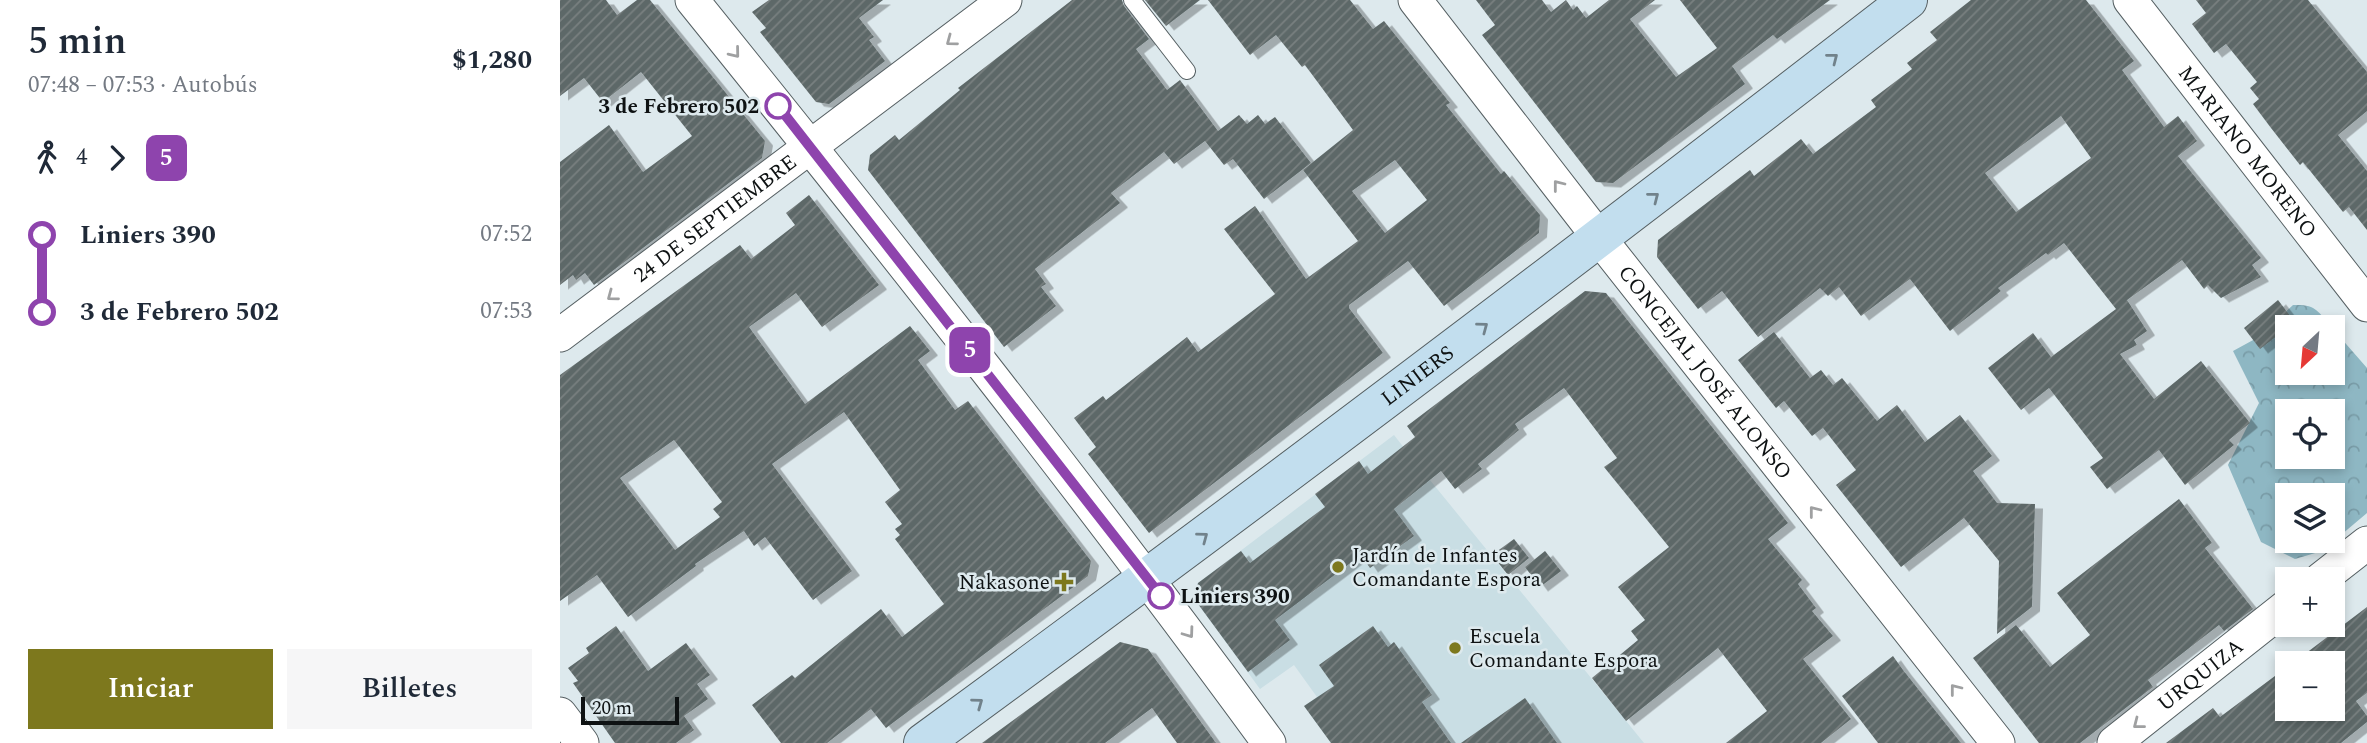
<!DOCTYPE html>
<html lang="es">
<meta charset="utf-8">
<style>
:root{--surface:#fff;--page:#f6f6f7;--text:#1f2937;--muted:#747a83;--accent:#7d781d}
body{margin:0;font-family:Spectral,serif;background:var(--page);color:var(--text);height:100vh;display:flex;flex-direction:column;font-size:26px;white-space:nowrap}
*{box-sizing:border-box;margin:0}
p{font-size:23px;color:var(--muted)}
.icon{flex:none;width:38px;height:38px;fill:none;stroke:currentColor;stroke-width:2;stroke-linecap:round;stroke-linejoin:round}
.map{position:relative;flex:1;overflow:hidden}
.details{display:flex;flex-direction:column;background:var(--surface);width:560px}
.details>*{flex:none}
.badge{padding:0 14px;border-radius:10px;font-size:24px;line-height:46px}
.needle{width:46px;rotate:206deg}
.tools{position:absolute;left:1715px;top:315px;display:grid;gap:14px}
.tools a{display:grid;place-items:center;width:70px;height:70px;border-radius:0px;background:var(--surface);box-shadow:0 4px 10px #0003;font-size:35px}
.scale{position:absolute;left:21px;bottom:18px;width:98px;box-sizing:border-box;padding-left:7px;border:4px solid #0e1213;border-top:0;font-size:19px;line-height:24px;white-space:nowrap;color:#0e1213;-webkit-text-stroke:5px #dde9ed;paint-order:stroke}
.map>.badge{position:absolute;translate:-50% -50%;box-shadow:0 0 0 4px #fff}
.legs{display:flex;align-items:center;gap:10px;height:77px;padding:0 28px;font-size:23px}
.legs p{margin-inline-start:auto}
.head{display:flex;align-items:center;justify-content:space-between;height:119px;padding:0 28px}
h1{font-size:38px;font-weight:600;line-height:52px}
.cta{display:flex;gap:14px;margin-top:auto;padding:14px 28px}
.cta a{flex:1;height:80px;border-radius:0px;background:var(--accent);color:#fff;font-size:28px;font-weight:600;line-height:80px;text-align:center}
.cta a+a{background:var(--page);color:var(--text)}
ul{padding:0 28px;list-style:none}
li{display:flex;align-items:center;gap:24px;height:77px;font-size:26px}
li i{display:grid;place-items:center;width:10px;height:100%;margin:0 9px;background:currentColor}
li i::after{content:'';width:18px;height:18px;margin:-9px;border:5px solid;border-radius:50%;background:var(--surface)}
li p{margin-inline-start:auto}
li:first-child i{background:linear-gradient(#0000 50%,currentColor 0)}
li:last-child i{background:linear-gradient(currentColor 50%,#0000 0)}
main{display:flex;flex:1;min-height:0}
.map>svg:first-child{display:block}
.built{fill:#c9dee4}
.forest{fill:url(#forest-crowns);fill-rule:evenodd}
.building{fill:url(#building-hatch);fill-rule:evenodd;filter:url(#shadow)}
.lines{fill:none;stroke-linecap:round;stroke-linejoin:round}
.lane-casing{stroke:#555f62;stroke-width:18}
.street-casing{stroke:#555f62;stroke-width:35}
.secondary-casing{stroke:#555f62;stroke-width:40}
.lane{stroke:#fff;stroke-width:16}
.street{stroke:#fff;stroke-width:33}
.secondary{stroke:#c2deee;stroke-width:38}
.oneway{stroke:#9fa0a1}
.oneway2{stroke:#71828b}
.line-1-casing{stroke:#fff;stroke-width:16}
.line-1{stroke:#8e44ad;stroke-width:10}
.stop-1-dot{fill:#fff;stroke:#8e44ad;stroke-width:3.5}
.poi-dot{fill:#7d781d;stroke:#dde9ed;stroke-width:2.5}
.labels{text-anchor:middle;stroke-width:5;stroke-linejoin:round;paint-order:stroke}
.stop-label{font-size:21px;font-weight:bold;fill:#0e1213;stroke:#dde9ed;text-anchor:end}
.street-label{font-size:21px;fill:#0e1213;stroke:#dde9ed}
.poi-label{font-size:21px;fill:#0e1213;stroke:#dde9ed;text-anchor:start}
</style>
<main>
<section class="details">
<div class="head"><div><h1>5 min</h1><p>07:48 – 07:53 · Autobús</p></div><b>$1,280</b></div>
<div class="legs"><svg class="icon" aria-label="walk" viewBox="0 0 24 24"><circle cx="13" cy="4" r="2"/><path d="M13 8l-2 6 4 7M11 14l-3 7M7 12l3-4h3l4 4"/></svg>4<svg class="icon" aria-label="forward" viewBox="0 0 24 24"><path d="M9 5l7 7-7 7"/></svg><b class="badge" style="background:#8e44ad;color:#fff">5</b></div>
<ul>
<li><i style="color:#8e44ad"></i><b>Liniers 390</b><p>07:52</p></li>
<li><i style="color:#8e44ad"></i><b>3 de Febrero 502</b><p>07:53</p></li>
</ul>
<div class="cta"><a>Iniciar</a><a>Billetes</a></div>
</section>
<div class="map">
<svg width="1807" height="743" viewBox="0 0 1807 743">
<defs>
<pattern id="forest-crowns" width="20" height="18" patternUnits="userSpaceOnUse" patternTransform="scale(1.75)"><rect width="20" height="18" fill="#8eb7c3"/><path d="M2 6a3 3 0 1 1 6 0M12 15a3 3 0 1 1 6 0" fill="none" stroke="#799ca7"/></pattern>
<pattern id="building-hatch" width="6" height="6" patternUnits="userSpaceOnUse" patternTransform="scale(1.75)"><rect width="6" height="6" fill="#5d6868"/><path d="M-1 1l2-2M0 6l6-6M5 7l2-2" fill="none" stroke="#788080"/></pattern>
<filter id="shadow"><feDropShadow dx="8" dy="4.5" stdDeviation="0" flood-color="#0004"/></filter>
</defs>
<rect width="100%" height="100%" fill="#dde9ed"/>
<!-- built -->
<path class="built" d="M834,435L852,458L1084,743H771L744,706L757,697L734,665L700,689L638,604L635,594L638,583Z"/>
<!-- forest -->
<path class="forest" d="M1733,305C1756,304 1758,311 1771,327H1727V373H1773V329L1807,368V513L1762,551L1735,559L1701,542L1668,465L1699,403L1673,351L1706,333L1715,322ZM1727,411H1773V457H1727ZM1727,495H1773V541H1727Z"/>
<!-- building -->
<g class="building">
<path d="M0,0H46L57,15L77,0H90L205,141L202,158L34,285L25,273L16,280L13,275L0,285V162L49,125L83,172L132,136L81,72L43,102L24,78L0,96Z"/>
<path d="M209,0H323L299,18L314,37L309,40L325,61L269,104L256,102L200,32L206,28L192,12Z"/>
<path d="M512,0H562L564,6L589,39L576,49L607,90L620,80L658,131L679,115L687,124L698,115L705,124L715,117L751,163L704,199L673,159L664,165L645,141L614,164L604,152L551,193L560,203L475,269L486,284L481,287L496,306L444,347L308,170L310,155L335,135L339,140L400,90L398,88Z"/>
<path d="M585,0H640L606,26Z"/>
<path d="M648,0H790L813,29L824,21L890,103L886,105L925,154L941,174L944,171L980,215L979,233L884,306L848,261L789,305V308L823,353L589,533L528,454L536,447L514,418L543,396L546,400L627,337L638,352L715,294L664,229L695,206L746,279L798,241L743,170L793,130L745,65L742,67L716,35L690,55ZM835,160L867,200L825,233L792,191Z"/>
<path d="M916,0H982L991,12L1006,0L1013,10L1017,6L1026,18L1049,0H1095L1070,19L1116,77L1157,48L1120,0H1270L1217,39L1213,35L1172,66L1185,84L1053,183L1036,182L922,35L935,25Z"/>
<path d="M1411,0H1526L1574,61L1562,70L1604,127L1618,116L1637,141L1618,156L1701,258L1692,265L1701,277L1661,298L1648,285L1644,289L1622,260L1563,303L1567,300L1587,331L1574,340L1577,345L1560,354L1594,399L1641,361L1690,423L1669,440L1674,445L1625,485L1599,450L1547,489L1530,467L1543,458L1489,388L1461,410L1428,368L1473,333L1491,357L1556,309L1504,243L1488,255L1486,253L1438,288L1441,291L1390,331L1350,279L1301,316L1279,287L1268,296L1260,288L1198,337L1162,291L1138,309L1097,257L1098,240L1190,170L1194,176L1241,139L1253,154L1316,107L1311,100L1352,69L1347,63L1377,40L1370,32ZM1501,116L1531,158L1456,212L1425,173Z"/>
<path d="M1636,0H1748L1807,72V111L1778,135L1807,171V230L1789,207L1783,212L1743,162L1740,165L1711,128L1693,104L1699,99L1690,88L1697,82L1666,44L1654,53L1632,24L1646,13Z"/>
<path d="M249,195L319,285L262,327L236,293L189,327L245,404L350,326L370,351L358,360L395,410L408,401L531,561L528,576L326,728L311,709L267,743H221L192,705L232,675L235,678L321,609L342,637L384,604L335,539L340,535L335,529L342,524L325,502L340,490L284,412L212,464L292,571L253,600L205,537L194,546L184,531L135,564L136,566L68,617L37,575L0,601V375L180,245L191,259L235,225L226,213ZM114,440L162,502L153,509L160,517L115,550L60,478Z"/>
<path d="M1025,291L1046,293L1228,523L1208,539L1242,580L1238,584L1256,608L1252,611L1273,636L1243,659L1291,719L1261,743H1166L1207,711L1158,648L1066,721L1032,678L1078,640L1071,631L1085,620L1058,587L1109,547L1044,467L1057,458L1004,388L955,424L959,430L918,464L922,469L895,489L881,471L834,509L854,536L810,568L801,555L715,620L730,640L688,672L638,604L635,594L638,583L681,551L690,563L765,507L755,494L799,461L808,474L855,437L847,426Z"/>
<path d="M1718,300L1735,322L1700,349L1684,328Z"/>
<path d="M1214,332L1250,378L1261,370L1273,385L1282,378L1317,421L1337,405L1365,442L1400,415L1432,456L1413,471L1437,503L1475,504L1472,607L1437,634L1439,561L1404,518L1341,567L1276,485L1296,470L1263,428L1252,436L1224,401L1216,408L1178,360Z"/>
<path d="M1619,499L1652,543L1645,548L1693,609L1664,631L1659,625L1588,680L1593,687L1520,743H1479L1413,658L1456,625L1490,667L1530,635L1497,593Z"/>
<path d="M954,539L969,558L948,575L932,555Z"/>
<path d="M985,551L1001,571L980,587L965,567Z"/>
<path d="M1807,607V693L1796,701L1807,716V722L1781,743H1606L1653,708L1660,717L1727,667V709H1773V663H1733Z"/>
<path d="M56,626L88,671L126,643L150,675L137,684L148,699L124,716L134,730L116,743H55L13,683L18,681L8,668L29,653L26,648Z"/>
<path d="M813,626L828,647L834,642L872,695L862,702L891,743H771L744,706L774,686L759,665Z"/>
<path d="M560,642L588,649L656,743H617L592,708L545,743H422Z"/>
<path d="M1333,656L1343,670L1401,743H1318L1282,696Z"/>
<path d="M965,698L997,743H901Z"/>
</g>
<g class="lines">
<!-- lane casing -->
<g class="lane-casing">
<path id="lane" d="M572,0L627,71"/>
</g>
<!-- street casing -->
<g class="street-casing">
<g id="street">
<path d="M132,0C329,244 524,490 709,743"/>
<path id="s1" d="M855,0L1040,239L1438,743"/>
<path id="s2" d="M1570,0L1807,305"/>
<path id="s3" d="M0,335L445,0"/>
<path d="M1761,579L1807,543"/>
<path d="M0,714L22,743"/>
<path id="s4" d="M1554,743L1727,606"/>
</g>
</g>
<!-- secondary casing -->
<g class="secondary-casing">
<g id="secondary">
<path id="s5" d="M363,743C695,500 1023,252 1348,0"/>
</g>
</g>
<!-- lane -->
<use href="#lane" class="lane"/>
<!-- street -->
<use href="#street" class="street"/>
<!-- secondary -->
<use href="#secondary" class="secondary"/>
</g>
<!-- one-way arrows -->
<defs><path id="oneway-chevron" d="M-2-3.5L2.5 0L-2 3.5" fill="none" stroke-width="1.6" stroke-linecap="round" stroke-linejoin="round" transform="scale(1.75)"/></defs>
<g class="oneway">
<use href="#oneway-chevron" transform="translate(391 41) rotate(143)"/>
<use href="#oneway-chevron" transform="translate(175 53) rotate(51)"/>
<use href="#oneway-chevron" transform="translate(998 185) rotate(-128)"/>
<use href="#oneway-chevron" transform="translate(52 296) rotate(143)"/>
<use href="#oneway-chevron" transform="translate(1254 511) rotate(-128)"/>
<use href="#oneway-chevron" transform="translate(629 633) rotate(54)"/>
<use href="#oneway-chevron" transform="translate(1395 689) rotate(-128)"/>
<use href="#oneway-chevron" transform="translate(1578 724) rotate(142)"/>
</g>
<g class="oneway2">
<use href="#oneway-chevron" transform="translate(1273 58) rotate(-38)"/>
<use href="#oneway-chevron" transform="translate(1094 197) rotate(-38)"/>
<use href="#oneway-chevron" transform="translate(923 327) rotate(-37)"/>
<use href="#oneway-chevron" transform="translate(643 537) rotate(-37)"/>
<use href="#oneway-chevron" transform="translate(418 703) rotate(-36)"/>
</g>
<g class="lines">
<!-- line-1 casing -->
<g class="line-1-casing">
<path id="line-1" d="M218,106L601,596"/>
</g>
<!-- line-1 -->
<use href="#line-1" class="line-1"/>
</g>
<!-- markers -->
<g class="stop-1-dot">
<circle cx="218" cy="106" r="12"/>
<circle cx="601" cy="596" r="12"/>
</g>
<g class="poi-dot">
<circle cx="778" cy="567" r="7"/>
<path d="M500.5 571.5h7v7h7v7h-7v7h-7v-7h-7v-7h7z"/>
<circle cx="895" cy="648" r="7"/>
</g>
<g class="labels">
<!-- stop labels -->
<g class="stop-label">
<text x="199" y="113">3 de Febrero 502</text>
<text x="620" y="603" text-anchor="start">Liniers 390</text>
</g>
<!-- street labels -->
<g class="street-label">
<text dy="7" stroke="none"><textPath href="#s2" startOffset="192">MARIANO MORENO</textPath></text>
<text dy="7" stroke="none"><textPath href="#s3" startOffset="194">24 DE SEPTIEMBRE</textPath></text>
<text dy="7" stroke="none"><textPath href="#s1" startOffset="472">CONCEJAL JOSÉ ALONSO</textPath></text>
<text dy="7" stroke="none"><textPath href="#s5" startOffset="616">LINIERS</textPath></text>
<text dy="7" stroke="none"><textPath href="#s4" startOffset="110">URQUIZA</textPath></text>
</g>
<!-- poi labels -->
<g class="poi-label">
<text x="792" y="562">Jardín de Infantes<tspan x="792" dy="24">Comandante Espora</tspan></text>
<text x="490" y="589" text-anchor="end">Nakasone</text>
<text x="909" y="643">Escuela<tspan x="909" dy="24">Comandante Espora</tspan></text>
</g>
</g>
</svg>
<div class="tools">
<a><svg class="needle" viewBox="-14 -14 28 28"><path d="M0-13l5 13h-10z" fill="#e53935"/><path d="M0 13l5-13h-10z" fill="#747a83"/></svg></a>
<a><svg class="icon" aria-label="locate" viewBox="0 0 24 24"><circle cx="12" cy="12" r="6"/><path d="M12 2v4M12 18v4M2 12h4M18 12h4"/></svg></a>
<a><svg class="icon" aria-label="layers" viewBox="0 0 24 24"><path d="M12 4l9 5-9 5-9-5zM3 14l9 5 9-5"/></svg></a>
<a>+</a>
<a>−</a>
</div>
<div class="scale">20 m</div>
<b class="badge" style="left:410px;top:350px;background:#8e44ad;color:#fff">5</b>
</div>
</main>
